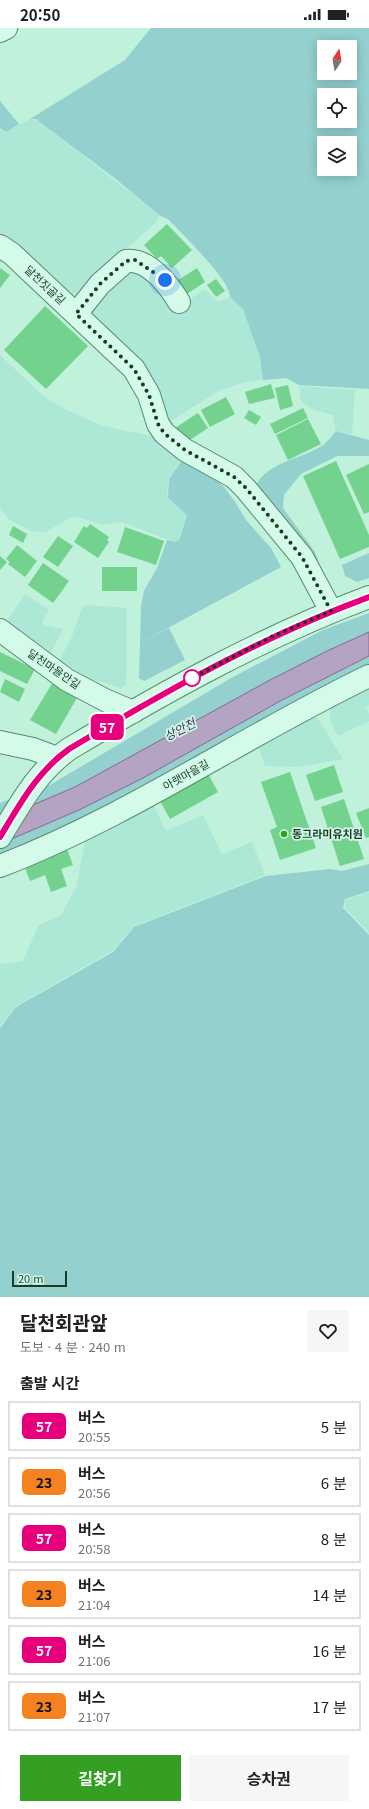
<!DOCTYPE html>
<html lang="ko">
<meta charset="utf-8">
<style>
:root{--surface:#fff;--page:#f6f6f6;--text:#202124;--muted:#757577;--line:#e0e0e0;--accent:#349f22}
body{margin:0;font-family:Georgia,"Noto Sans KR",serif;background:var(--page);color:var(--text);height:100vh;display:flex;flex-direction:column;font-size:15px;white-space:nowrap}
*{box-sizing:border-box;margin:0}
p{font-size:13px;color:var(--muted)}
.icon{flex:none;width:22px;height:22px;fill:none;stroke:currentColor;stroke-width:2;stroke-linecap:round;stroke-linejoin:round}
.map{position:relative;height:1269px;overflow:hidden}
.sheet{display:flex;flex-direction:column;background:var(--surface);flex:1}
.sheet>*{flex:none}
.badge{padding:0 8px;border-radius:6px;font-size:14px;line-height:26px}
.needle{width:26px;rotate:11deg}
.buttons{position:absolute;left:317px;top:12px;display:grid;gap:8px}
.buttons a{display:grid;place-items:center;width:40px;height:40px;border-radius:0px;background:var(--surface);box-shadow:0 2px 10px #0003;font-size:20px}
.scale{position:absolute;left:12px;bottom:10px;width:55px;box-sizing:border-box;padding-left:4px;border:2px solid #1c3a26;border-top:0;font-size:11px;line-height:14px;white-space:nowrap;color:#1c3a26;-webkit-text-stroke:3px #d0f8e7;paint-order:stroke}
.you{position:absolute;width:20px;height:20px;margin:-10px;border:3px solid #fff;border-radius:50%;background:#1a73e8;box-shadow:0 0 0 6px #1a73e833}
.map>.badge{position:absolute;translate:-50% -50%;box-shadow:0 0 0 2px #fff}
h2{padding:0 20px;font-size:15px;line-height:36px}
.round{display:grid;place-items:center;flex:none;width:42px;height:42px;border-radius:0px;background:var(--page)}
.overview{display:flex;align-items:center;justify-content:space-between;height:68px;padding:0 20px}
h1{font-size:19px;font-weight:700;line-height:30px}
.button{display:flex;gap:8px;margin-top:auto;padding:8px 20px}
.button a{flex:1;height:46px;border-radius:0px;background:var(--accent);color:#fff;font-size:16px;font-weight:700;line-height:46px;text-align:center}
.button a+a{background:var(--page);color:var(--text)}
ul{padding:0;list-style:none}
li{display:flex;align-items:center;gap:12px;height:50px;margin:0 8px 6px;padding:0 12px;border:2px solid var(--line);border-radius:0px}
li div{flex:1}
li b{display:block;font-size:15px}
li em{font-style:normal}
li .badge{min-width:44px;font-weight:700;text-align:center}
.status{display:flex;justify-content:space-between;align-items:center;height:28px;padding:0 20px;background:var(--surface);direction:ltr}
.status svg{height:11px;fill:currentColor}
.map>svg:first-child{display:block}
.farmland{fill:#ade7d6}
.green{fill:#93d0ce;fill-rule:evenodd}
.water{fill:#b5a3c3;stroke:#826991}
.building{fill:#73d28d}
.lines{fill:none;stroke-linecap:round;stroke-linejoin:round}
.minor-casing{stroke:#568c6b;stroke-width:24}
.tertiary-casing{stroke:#568c6b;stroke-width:24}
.minor{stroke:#d4fbea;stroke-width:22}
.tertiary{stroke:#d4fbea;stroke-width:22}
.line-casing{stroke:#fff;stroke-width:9}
.line{stroke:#e6007e;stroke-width:6}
.walk{stroke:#1c3a26;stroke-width:4;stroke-dasharray:0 7.2}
.stop-dot{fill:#fff;stroke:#e6007e;stroke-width:2}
.poi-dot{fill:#349f22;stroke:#d0f8e7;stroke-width:1.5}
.labels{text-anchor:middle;stroke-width:3.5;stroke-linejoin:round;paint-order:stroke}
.street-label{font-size:11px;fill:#1c3a26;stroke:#d0f8e7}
.poi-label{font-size:11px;font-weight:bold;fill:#1c3a26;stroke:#d0f8e7;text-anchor:start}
.water-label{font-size:12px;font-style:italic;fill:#512a5b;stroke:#d0f8e7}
</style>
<div class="status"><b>20:50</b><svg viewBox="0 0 49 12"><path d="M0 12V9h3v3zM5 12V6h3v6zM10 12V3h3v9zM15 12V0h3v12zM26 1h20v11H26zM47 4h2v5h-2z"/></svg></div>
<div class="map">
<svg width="369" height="1269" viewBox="0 0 369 1269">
<rect width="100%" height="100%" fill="#c0f1db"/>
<!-- farmland -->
<g class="farmland">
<path d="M30,91L36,92L45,98L159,187L158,193L121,225L79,274L0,211V101L6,104Z"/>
<path d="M126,235L182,277L205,261L218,274L230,269L243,281L260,329L263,352L246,354L220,362L168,395L84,284Z"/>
<path d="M0,327L44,369L67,382L103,398L161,410L184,428L168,451L167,470L187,486L178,512L174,514L122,494L104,497L74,488L45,504L31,503L10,492L0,481Z"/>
<path d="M299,358L355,362L352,406L336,403L333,387L311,381L301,373Z"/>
<path d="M25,566L49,582L42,593L44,597L63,601L51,624L7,593Z"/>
<path d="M86,577L127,580L126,657L121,660L88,650L61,633V629L71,611L82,579Z"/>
<path d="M369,654V677L366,679L369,686V693L338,708L330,693V681L334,674Z"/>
<path d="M313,687L318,691L343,731L298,739L265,738L258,718Z"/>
<path d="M153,776L166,803L203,787L222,826L252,814L265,847L134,898L112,923L16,978L0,998V936L23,933L38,898L61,887L76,860L86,810Z"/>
<path d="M369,864V905L345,880L346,872Z"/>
</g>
<!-- green -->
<g class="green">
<path d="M151,0H369V361L299,357L286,350L263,352L260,329L243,281L230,269C231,253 182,206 169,192L159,187L117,152L45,98L36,91H30L125,32ZM324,19H350V45H324ZM324,67H350V93H324ZM324,115H350V141H324Z"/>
<path d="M0,73L19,96L6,104L0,100Z"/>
<path d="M336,403L369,412V428H337L301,446L284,467L283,480L315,524L322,542L318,547L255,461C262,435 303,431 323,417C328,413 332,408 336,403Z"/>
<path d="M185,428L206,442L224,459L236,475L246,492L271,520L281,539L140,615L141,578L144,563L157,540L167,512L174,514L179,512L187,487L168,470L169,451Z"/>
<path d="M369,525V550L357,554L345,548L342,537Z"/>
<path d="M369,585V604L327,623L270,652L75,759L0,791V775L50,757L231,650L323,602Z"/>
<path d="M169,600L185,632L144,653L139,650L140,615Z"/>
<path d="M369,628V643L135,766L0,829V816L79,782L282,672Z"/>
<path d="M369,836V863L345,871L343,880L369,907V1269H0V1000L16,979L113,924L134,899L266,848L330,841L342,843Z"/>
</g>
<!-- water -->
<path class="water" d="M369,604V628L282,672L143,750L79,782L0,816V791L75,759L270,652L327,623Z"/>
<!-- building -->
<g class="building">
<path d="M167,196L192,222L172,240L161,228L157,231L144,217Z"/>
<path d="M0,240L10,247L0,260Z"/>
<path d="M197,240L205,254L181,270L172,256Z"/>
<path d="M216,251L225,263L216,269L207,257Z"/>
<path d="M45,278L88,318L46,361L4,322Z"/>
<path d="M271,356L275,370L249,376L245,364Z"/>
<path d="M288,357L293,378L280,382L275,360Z"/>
<path d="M226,369L235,386L210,399L201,382Z"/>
<path d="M303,380L308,390L275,406L270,396Z"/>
<path d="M249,382L261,389L256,397L244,390Z"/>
<path d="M198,385L208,400L185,415L175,400Z"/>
<path d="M308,391L321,416L288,432L276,407Z"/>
<path d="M336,433L369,507V519L340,531L303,448Z"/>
<path d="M369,436V484L364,486L346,447Z"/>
<path d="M90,496L109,509L107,512L109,514L98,530L74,514L84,498L87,500Z"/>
<path d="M13,498L27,506L23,515L9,507Z"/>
<path d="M125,499L164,513L156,537L117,524Z"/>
<path d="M58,508L73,518L58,539L43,529Z"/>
<path d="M17,517L37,533L25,549L8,536L10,534L6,531Z"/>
<path d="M0,528L7,534L0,542Z"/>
<path d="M43,535L69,553L53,575L28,557Z"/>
<rect x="102" y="539" width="35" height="24"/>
<path d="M0,624L35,641L27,656L0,643Z"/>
<path d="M5,651L25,661L19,674L0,664Z"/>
<path d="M53,654L78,668L56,706L30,692Z"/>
<path d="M334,737L343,764L315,773L306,747Z"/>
<path d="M207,744L218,764L170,791L159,771Z"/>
<path d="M290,744L316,820L280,832L270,802L277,799L261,754Z"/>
<path d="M344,771L364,831L340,838L321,779Z"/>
<path d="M369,780V809L366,810L356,785Z"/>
<path d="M67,821L73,837L61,841L67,858L51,864L45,847L30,853L23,835Z"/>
</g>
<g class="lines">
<!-- minor casing -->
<g class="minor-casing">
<g id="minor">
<path d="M0,3L6,0"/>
<path d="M0,218L12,226L134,341L149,367L158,396L164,405L185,422L234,449L246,461L302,529L331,583"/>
<path d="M76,286L100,256L126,233C148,230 169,257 179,274"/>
<path d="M0,602L67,652L107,673L133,684"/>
<path d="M0,838C130,788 244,708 369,648"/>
</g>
</g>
<!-- tertiary casing -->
<g class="tertiary-casing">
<g id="tertiary">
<path d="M0,714L33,721L57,730"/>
<path d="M0,809C20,776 37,744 69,721C166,663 263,609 369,569"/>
</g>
</g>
<!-- minor -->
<use href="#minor" class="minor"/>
<!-- tertiary -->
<use href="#tertiary" class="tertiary"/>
</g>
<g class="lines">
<!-- line casing -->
<g class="line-casing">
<path id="line" d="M0,809C20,776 37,744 69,721C166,663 263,608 369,569"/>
</g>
<!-- line -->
<use href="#line" class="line"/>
<!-- walk -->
<path class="walk" d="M165,252L135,232L126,233L100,256L76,286L134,341L149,367L158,396L164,405L185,422L234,449L246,460L302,529L331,583L273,608L192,650"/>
</g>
<!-- markers -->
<circle class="stop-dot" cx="192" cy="650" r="8"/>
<circle class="poi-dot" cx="284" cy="806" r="4"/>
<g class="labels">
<!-- street labels -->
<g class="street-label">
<text transform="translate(45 257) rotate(43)" y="4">달천짓골길</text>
<text transform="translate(54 641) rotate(34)" y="4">달천마을안길</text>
<text transform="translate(186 747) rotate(-29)" y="4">아랫마을길</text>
</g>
<!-- poi labels -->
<g class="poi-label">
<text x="292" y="810">동그라미유치원</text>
</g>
<!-- water labels -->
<g class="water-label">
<text transform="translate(180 702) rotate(-27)" y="4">상안천</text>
</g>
</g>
</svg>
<div class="buttons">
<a><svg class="needle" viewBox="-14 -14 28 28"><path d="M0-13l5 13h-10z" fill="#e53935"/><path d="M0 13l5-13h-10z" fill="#757577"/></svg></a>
<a><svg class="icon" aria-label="locate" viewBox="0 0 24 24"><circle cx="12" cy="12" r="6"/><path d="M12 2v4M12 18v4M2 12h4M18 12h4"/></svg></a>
<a><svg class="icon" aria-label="layers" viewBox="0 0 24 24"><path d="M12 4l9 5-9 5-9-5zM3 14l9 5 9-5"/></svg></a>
</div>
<div class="scale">20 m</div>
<div class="you" style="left:165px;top:252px"></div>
<b class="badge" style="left:107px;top:699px;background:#e6007e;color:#fff">57</b>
</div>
<section class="sheet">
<div class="overview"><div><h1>달천회관앞</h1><p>도보 · 4 분 · 240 m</p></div><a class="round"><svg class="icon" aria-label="heart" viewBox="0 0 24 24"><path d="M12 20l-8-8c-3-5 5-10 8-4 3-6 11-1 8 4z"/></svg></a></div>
<h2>출발 시간</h2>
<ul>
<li><span class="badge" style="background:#e6007e;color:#fff">57</span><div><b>버스</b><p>20:55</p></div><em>5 분</em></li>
<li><span class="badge" style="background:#f58220;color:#111">23</span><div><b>버스</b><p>20:56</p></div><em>6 분</em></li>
<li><span class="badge" style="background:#e6007e;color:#fff">57</span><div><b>버스</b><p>20:58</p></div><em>8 분</em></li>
<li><span class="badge" style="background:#f58220;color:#111">23</span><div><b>버스</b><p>21:04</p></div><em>14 분</em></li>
<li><span class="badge" style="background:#e6007e;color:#fff">57</span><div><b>버스</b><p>21:06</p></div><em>16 분</em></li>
<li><span class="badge" style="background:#f58220;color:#111">23</span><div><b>버스</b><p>21:07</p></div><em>17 분</em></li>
</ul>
<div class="button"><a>길찾기</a><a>승차권</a></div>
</section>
